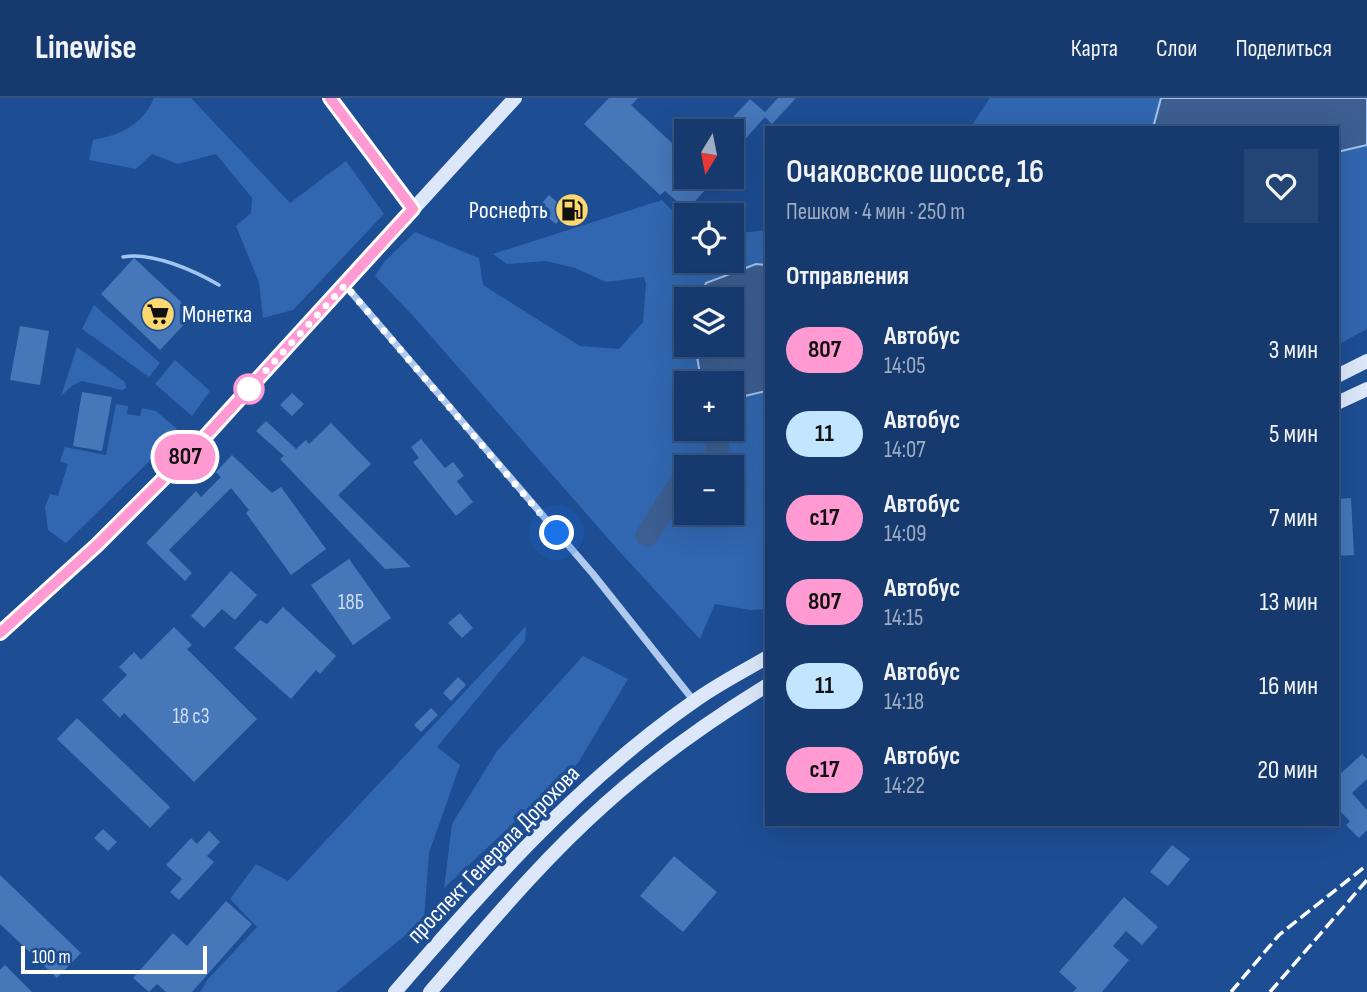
<!DOCTYPE html>
<html lang="ru">
<meta charset="utf-8">
<style>
:root{--surface:#163a6e;--page:#234576;--text:#f1f3f6;--muted:#9eadc2;--line:#355481}
body{margin:0;font-family:"Sofia Sans Condensed",sans-serif;background:var(--page);color:var(--text);height:100vh;display:flex;flex-direction:column;font-size:26px;white-space:nowrap}
*{box-sizing:border-box;margin:0}
p{font-size:23px;color:var(--muted)}
.icon{flex:none;width:38px;height:38px;fill:none;stroke:currentColor;stroke-width:2;stroke-linecap:round;stroke-linejoin:round}
.map{position:relative;flex:1;overflow:hidden}
.sheet{position:absolute;left:765px;top:28px;width:574px;height:700px;display:flex;flex-direction:column;background:var(--surface);border-radius:0px;box-shadow:0 7px 28px #0002,0 0 0 2px var(--line)}
.sheet>*{flex:none}
.badge{padding:0 14px;border-radius:23px;font-size:24px;line-height:46px}
.needle{width:46px;rotate:190deg}
.controls{position:absolute;left:674px;top:21px;display:grid;gap:14px}
.controls a{display:grid;place-items:center;width:70px;height:70px;border-radius:0px;background:var(--surface);box-shadow:0 7px 28px #0002,0 0 0 2px var(--line);font-size:35px}
.scale{position:absolute;left:21px;bottom:18px;width:186px;box-sizing:border-box;padding-left:7px;border:4px solid #fff;border-top:0;font-size:19px;line-height:24px;white-space:nowrap;color:#fff;-webkit-text-stroke:5px #1d4d93;paint-order:stroke}
.you{position:absolute;width:35px;height:35px;margin:-18px;border:5px solid #fff;border-radius:50%;background:#1a73e8;box-shadow:0 0 0 10px #1a73e833}
.map>.badge{position:absolute;translate:-50% -50%;box-shadow:0 0 0 4px #fff}
h2{padding:0 21px;font-size:26px;line-height:63px}
.round{display:grid;place-items:center;flex:none;width:74px;height:74px;border-radius:0px;background:var(--page)}
.head{display:flex;align-items:center;justify-content:space-between;height:119px;padding:0 21px}
h1{font-size:33px;font-weight:600;line-height:52px}
ul{padding:0;list-style:none}
li{display:flex;align-items:center;gap:21px;height:84px;padding:0 21px}
li div{flex:1}
li b{display:block;font-size:26px}
li em{font-style:normal}
li .badge{min-width:77px;font-weight:700;text-align:center}
header{display:flex;align-items:center;gap:42px;box-sizing:border-box;height:98px;padding:0 35px;background:var(--surface);border-bottom:2px solid var(--line)}
header strong{font-size:33px}
nav{display:flex;gap:38px;margin-inline-start:auto;font-size:24px}
.map>svg:first-child{display:block}
.green{fill:#3167b0;fill-rule:evenodd}
.water{fill:#3c5e91;stroke:#a2c4f0;stroke-width:2}
.lines{fill:none;stroke-linecap:round;stroke-linejoin:round}
.stream{stroke:#a2c4f0;stroke-width:3.5}
.river{stroke:#3c5e91;stroke-width:23}
.building{fill:#4677b9}
.street{stroke:#afcaee;stroke-width:7}
.secondary{stroke:#dce8fa;stroke-width:14}
.rail{stroke:#fff;stroke-width:3.5;stroke-dasharray:12 5;stroke-linecap:butt}
.line-casing{stroke:#fff;stroke-width:16}
.line{stroke:#ff9ad2;stroke-width:10}
.walk{stroke:#fff;stroke-width:7;stroke-dasharray:0 12.6}
.stop-dot{fill:#fff;stroke:#ff9ad2;stroke-width:3.5}
.labels{text-anchor:middle;stroke-width:7;stroke-linejoin:round;paint-order:stroke}
.number-label{font-size:21px;fill:#d1ddee}
.poi-label{font-size:24px;fill:#fff;stroke:#1d4d93;text-anchor:end}
.street-label{font-size:24px;fill:#fff;stroke:#1d4d93}
</style>
<header>
<strong>Linewise</strong>
<nav><a>Карта</a><a>Слои</a><a>Поделиться</a></nav>
</header>
<div class="map">
<svg width="1367" height="894" viewBox="0 0 1367 894">
<rect width="100%" height="100%" fill="#1d4d93"/>
<!-- green -->
<g class="green">
<path d="M154,0H191L290,105L346,63L384,116L293,212L263,220L259,184L236,128L251,115L252,100L216,56L178,66L152,56L136,71L89,62L93,42C120,37 143,27 154,0Z"/>
<path d="M990,0H1161L1153,30H970Z"/>
<path d="M1367,47V231L1339,246L1337,243V54Z"/>
<path d="M662,102L686,127V163H732V136L766,132V167L756,166L706,185L700,201H686V247H695L700,276L707,285H686V331H732V301L766,293V511L751,512L715,506L700,541L619,453L415,220L375,178L384,164L415,134L479,160L483,187L580,248L619,251L643,224L646,186L644,179L606,184L575,170L546,163L507,166L493,156ZM686,369H732V415H686Z"/>
<path d="M94,207L160,265L149,279L82,231Z"/>
<path d="M77,249L125,284L126,290L122,292L82,283L73,287L61,298Z"/>
<path d="M175,262L210,293L192,318L155,286Z"/>
<path d="M116,306L128,308L127,316L140,318L142,310L156,313L177,331L175,338L66,445L48,432L45,409L50,396L58,398L68,366L60,363L65,349L106,357Z"/>
<path d="M526,528L525,543L437,649L460,667L429,755L424,822L336,894H200L208,881L257,829L230,801L256,766L288,783Z"/>
<path d="M583,558L628,581L578,665L444,790L452,726L497,653Z"/>
</g>
<!-- water -->
<g class="water">
<path d="M1161,0H1367V47L1337,54V30H1153Z"/>
<path d="M756,166L766,167V293L732,301V285H707L700,276L695,247H732V201H700L706,185Z"/>
</g>
<g class="lines">
<!-- stream -->
<path class="stream" d="M123,159C151,153 195,173 219,187"/>
<!-- river -->
<g class="river">
<path d="M701,369L716,363L719,331"/>
<path d="M647,437L686,377"/>
</g>
</g>
<!-- building -->
<g class="building">
<path d="M609,0H638L631,7L686,58V79H717L687,112L665,93L660,97L584,26Z"/>
<path d="M778,0H796L772,26L765,19L732,56V33H720L750,1L765,14Z"/>
<path d="M549,97L564,110L573,99L588,112L576,127L564,117L556,126L537,111Z"/>
<path d="M134,160L194,216L160,252L101,196Z"/>
<path d="M20,228L49,233L40,287L10,282Z"/>
<path d="M82,294L112,299L102,353L73,348Z"/>
<path d="M292,295L304,306L292,318L280,307Z"/>
<path d="M266,323L296,351L306,342L309,346L331,325L371,366L338,397L411,469L385,471L280,361L284,358L256,333Z"/>
<path d="M421,341L445,370L453,364L464,378L457,383L473,404L456,418L413,364L419,360L411,349Z"/>
<path d="M232,357L272,395L281,389L326,451L291,477L246,415L249,412L231,390L169,452L192,475L185,483L146,445L196,393L201,399L221,379L216,374Z"/>
<path d="M1351,400L1354,457L1337,458V401Z"/>
<path d="M349,461L391,520L353,547L311,487Z"/>
<path d="M231,473L257,497L235,522L222,511L204,530L191,518Z"/>
<path d="M283,509L336,558L320,576L316,572L291,601L234,550L260,522L267,526Z"/>
<path d="M460,515L473,530L462,540L448,525Z"/>
<path d="M174,529L192,547L187,551L257,621L194,684L124,615L120,620L102,602L127,577L119,569L134,554L141,562Z"/>
<path d="M458,579L466,587L451,603L443,595Z"/>
<path d="M431,610L438,617L421,634L414,627Z"/>
<path d="M77,620L170,709L150,730L57,641Z"/>
<path d="M1362,656L1367,661V681L1352,695L1367,712V732L1359,740L1346,727L1350,723L1337,710V679Z"/>
<path d="M103,731L117,744L108,753L94,740Z"/>
<path d="M209,733L220,744L207,758L214,764L179,802L170,794L182,781L166,767L191,740L197,746Z"/>
<path d="M1172,747L1190,761L1168,788L1150,774Z"/>
<path d="M674,758L717,794L683,834L640,798Z"/>
<path d="M0,777L81,855L57,880L0,826Z"/>
<path d="M1124,799L1158,829L1142,847L1126,833L1113,848L1129,862L1102,894H1073L1077,890L1059,874Z"/>
<path d="M226,803L252,826L192,894H166L157,886L149,894L133,880L173,835L187,848Z"/>
<path d="M5,867L32,894H0V872Z"/>
</g>
<g class="lines">
<!-- street -->
<g class="street">
<path d="M330,0L413,111"/>
<path d="M345,187L593,476L694,603"/>
</g>
<!-- secondary -->
<g class="secondary">
<path d="M1337,278L1367,263"/>
<path d="M1337,305L1367,291"/>
<path d="M0,535L97,447L203,341L515,0"/>
<path d="M395,894C486,789 578,684 693,604C716,587 742,574 766,560"/>
<path d="M430,894C486,830 540,764 604,707C654,662 709,623 766,588"/>
</g>
<!-- rail -->
<g class="rail">
<path d="M1231,894L1279,837L1367,767"/>
<path d="M1270,894L1367,782"/>
</g>
</g>
<g class="lines">
<!-- line casing -->
<g class="line-casing">
<path id="line" d="M0,535L97,447L203,341L413,111L330,0"/>
</g>
<!-- line -->
<use href="#line" class="line"/>
<!-- walk -->
<path class="walk" d="M249,291L345,187L557,435"/>
</g>
<!-- icons -->
<defs>
<g id="fuel-disc" transform="scale(1.75)"><circle r="9.5" fill="#fdd86e" stroke="#1d4d93"/><path d="M-5.5-6h7V0h2V4h1.3V-2.5L3-4.5l.8-.8L6-3V5H2.5V1h-1V6h-7ZM-4.2-4.7v3.2H.2V-4.7Z" fill="#111"/></g>
<g id="supermarket-disc" transform="scale(1.75)"><circle r="9.5" fill="#fdd86e" stroke="#1d4d93"/><path d="M-6-5.5h2.5l.6 2H6L4.5 2H-2.5L-4.4-4H-6ZM-1.5 3.2a1.3 1.3 0 1 0 .1 0ZM3 3.2a1.3 1.3 0 1 0 .1 0Z" fill="#111"/></g>
</defs>
<g fill-rule="evenodd">
<use href="#fuel-disc" x="572" y="112"/>
<use href="#supermarket-disc" x="158" y="216"/>
</g>
<!-- markers -->
<circle class="stop-dot" cx="249" cy="291" r="14"/>
<g class="labels">
<!-- number labels -->
<g class="number-label">
<text x="351" y="511">18Б</text>
<text x="191" y="625">18 с3</text>
</g>
<!-- poi labels -->
<g class="poi-label">
<text x="548" y="120">Роснефть</text>
<text x="182" y="224" text-anchor="start">Монетка</text>
</g>
<!-- street labels -->
<g class="street-label">
<text transform="translate(493 756) rotate(-46)" y="8">проспект Генерала Дорохова</text>
</g>
</g>
</svg>
<div class="controls">
<a><svg class="needle" viewBox="-14 -14 28 28"><path d="M0-13l5 13h-10z" fill="#e53935"/><path d="M0 13l5-13h-10z" fill="#9eadc2"/></svg></a>
<a><svg class="icon" aria-label="locate" viewBox="0 0 24 24"><circle cx="12" cy="12" r="6"/><path d="M12 2v4M12 18v4M2 12h4M18 12h4"/></svg></a>
<a><svg class="icon" aria-label="layers" viewBox="0 0 24 24"><path d="M12 4l9 5-9 5-9-5zM3 14l9 5 9-5"/></svg></a>
<a>+</a>
<a>−</a>
</div>
<div class="scale">100 m</div>
<div class="you" style="left:557px;top:435px"></div>
<b class="badge" style="left:185px;top:359px;background:#ff9ad2;color:#111">807</b>
<section class="sheet">
<div class="head"><div><h1>Очаковское шоссе, 16</h1><p>Пешком · 4 мин · 250 m</p></div><a class="round"><svg class="icon" aria-label="heart" viewBox="0 0 24 24"><path d="M12 20l-8-8c-3-5 5-10 8-4 3-6 11-1 8 4z"/></svg></a></div>
<h2>Отправления</h2>
<ul>
<li><span class="badge" style="background:#ff9ad2;color:#111">807</span><div><b>Автобус</b><p>14:05</p></div><em>3 мин</em></li>
<li><span class="badge" style="background:#c2e6ff;color:#111">11</span><div><b>Автобус</b><p>14:07</p></div><em>5 мин</em></li>
<li><span class="badge" style="background:#ff9ad2;color:#111">с17</span><div><b>Автобус</b><p>14:09</p></div><em>7 мин</em></li>
<li><span class="badge" style="background:#ff9ad2;color:#111">807</span><div><b>Автобус</b><p>14:15</p></div><em>13 мин</em></li>
<li><span class="badge" style="background:#c2e6ff;color:#111">11</span><div><b>Автобус</b><p>14:18</p></div><em>16 мин</em></li>
<li><span class="badge" style="background:#ff9ad2;color:#111">с17</span><div><b>Автобус</b><p>14:22</p></div><em>20 мин</em></li>
</ul>
</section>
</div>
